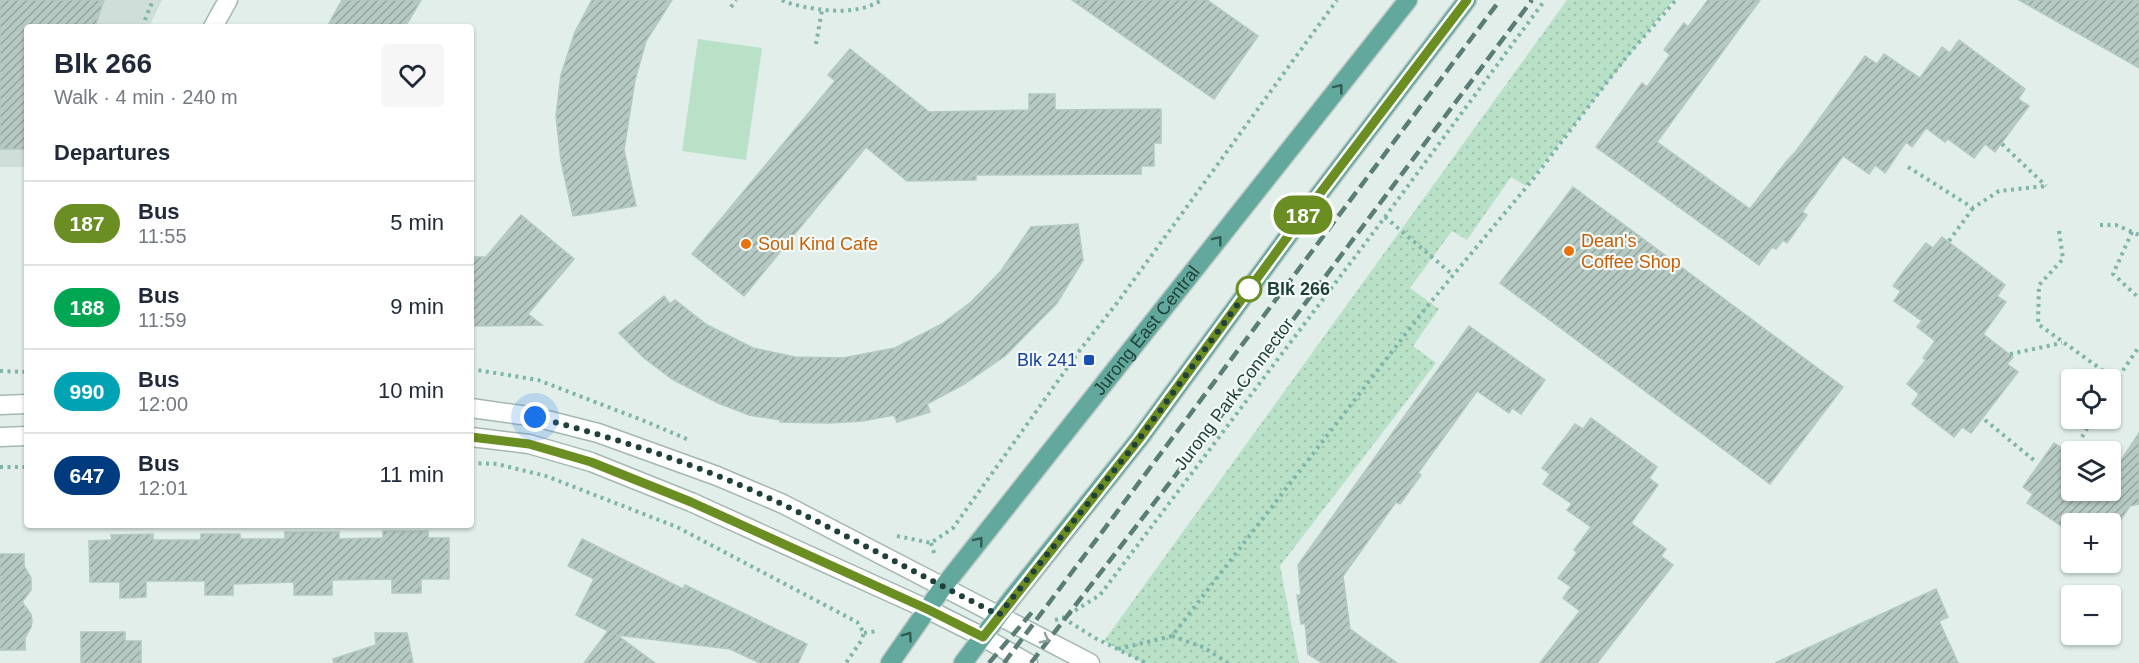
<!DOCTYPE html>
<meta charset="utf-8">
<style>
:root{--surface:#fff;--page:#f6f6f7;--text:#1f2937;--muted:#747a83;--line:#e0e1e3}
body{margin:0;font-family:Helvetica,sans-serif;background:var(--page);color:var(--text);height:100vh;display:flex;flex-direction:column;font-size:22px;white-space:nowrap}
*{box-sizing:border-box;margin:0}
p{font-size:20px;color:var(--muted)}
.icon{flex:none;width:33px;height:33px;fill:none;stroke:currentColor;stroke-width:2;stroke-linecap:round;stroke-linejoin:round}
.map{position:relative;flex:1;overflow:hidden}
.side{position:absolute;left:24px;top:24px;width:450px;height:504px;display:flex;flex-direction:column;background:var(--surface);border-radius:6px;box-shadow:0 2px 4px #0004}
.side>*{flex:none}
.badge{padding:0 12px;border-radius:20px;font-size:21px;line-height:39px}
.buttons{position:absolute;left:2061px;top:369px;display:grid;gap:12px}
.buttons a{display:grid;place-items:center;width:60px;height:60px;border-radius:6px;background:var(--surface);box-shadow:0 2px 4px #0004;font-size:30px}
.you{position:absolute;width:30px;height:30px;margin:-15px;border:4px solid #fff;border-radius:50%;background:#1a73e8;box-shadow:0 0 0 9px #1a73e833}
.map>.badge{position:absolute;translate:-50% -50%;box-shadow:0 0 0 3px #fff}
h2{padding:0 30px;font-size:22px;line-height:54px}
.round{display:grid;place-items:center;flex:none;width:63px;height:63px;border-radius:6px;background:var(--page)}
.summary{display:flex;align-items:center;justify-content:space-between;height:102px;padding:0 30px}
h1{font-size:28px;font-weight:600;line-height:45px}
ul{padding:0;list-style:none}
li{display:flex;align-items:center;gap:18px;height:84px;padding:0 30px;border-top:2px solid var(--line)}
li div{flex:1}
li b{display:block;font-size:22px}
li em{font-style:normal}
li .badge{min-width:66px;font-weight:700;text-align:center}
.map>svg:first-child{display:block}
.built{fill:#d0ded9}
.grass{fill:url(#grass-dots)}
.garden{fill:#b9e1c7}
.building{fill:url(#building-hatch);stroke:#b4c8c2;stroke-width:1.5}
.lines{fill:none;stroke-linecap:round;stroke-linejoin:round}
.minor-casing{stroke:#a4b7b2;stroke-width:21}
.major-casing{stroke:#c1cac8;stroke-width:21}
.path{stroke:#7fb5a9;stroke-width:4;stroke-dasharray:3 4.5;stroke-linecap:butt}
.minor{stroke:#fff;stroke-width:18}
.major{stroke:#62a89c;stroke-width:18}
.rail{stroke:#5a7d76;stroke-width:4.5;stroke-dasharray:12 6;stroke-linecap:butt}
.oneway{stroke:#305b53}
.oneway2{stroke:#90a09d}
.line-casing{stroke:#fff;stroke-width:14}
.line{stroke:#6b8e23;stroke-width:9}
.walk{stroke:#20413b;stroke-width:6;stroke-dasharray:0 10.8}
.food-dot{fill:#e8710a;stroke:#f3faf7;stroke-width:2}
.stop-dot{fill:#fff;stroke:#6b8e23;stroke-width:3}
.transit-dot{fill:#1a4fb4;stroke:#f3faf7;stroke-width:2}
.labels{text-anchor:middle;stroke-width:4.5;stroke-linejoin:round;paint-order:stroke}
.food-label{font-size:18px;fill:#c56008;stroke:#f3faf7;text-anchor:start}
.stop-label{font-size:18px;font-weight:bold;fill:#20413b;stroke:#f3faf7;text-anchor:start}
.street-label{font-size:18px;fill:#20413b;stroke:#f3faf7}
.transit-label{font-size:18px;fill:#164399;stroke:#f3faf7;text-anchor:end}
</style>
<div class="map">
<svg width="2139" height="663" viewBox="0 0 2139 663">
<defs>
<pattern id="grass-dots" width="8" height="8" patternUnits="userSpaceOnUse" patternTransform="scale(1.5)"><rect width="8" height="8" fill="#b9e1c7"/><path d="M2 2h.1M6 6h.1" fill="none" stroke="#9fc2ac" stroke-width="1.8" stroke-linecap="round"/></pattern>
<pattern id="building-hatch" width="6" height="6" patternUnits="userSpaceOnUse" patternTransform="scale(1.5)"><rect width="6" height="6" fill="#b7c9c3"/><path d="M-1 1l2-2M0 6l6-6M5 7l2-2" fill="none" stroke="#94a5a0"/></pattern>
</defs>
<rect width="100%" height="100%" fill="#e2eeea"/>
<!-- built -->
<path class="built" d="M0,0H162L149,27H27V167H0Z"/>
<!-- grass -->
<path class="grass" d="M1567,0H1673L1526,186L1511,177L1467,240L1452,231L1410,288L1439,309L1413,346L1436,363L1280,566L1299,663H1143L1104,641Z"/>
<!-- garden -->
<path class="garden" d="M698,39L762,48L746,160L682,151Z"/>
<!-- building -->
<g class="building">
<path d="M0,0H104L95,27H27V149H0Z"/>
<path d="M342,0H421L405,27H327Z"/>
<path d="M592,0H672L646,41L635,80L624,150L636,206L573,216L561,161L556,116L561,75L575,32Z"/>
<path d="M1072,0H1207L1258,36L1214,99Z"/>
<path d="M1708,0H1760L1657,142L1750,209L1786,162L1797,150L1865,56L1877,64L1884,54L1920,78L1942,47L1950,53L1959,40L2025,89L2018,99L2029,106L1995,152L1985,144L1974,158L1948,139L1945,142L1926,128L1912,147L1906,142L1885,173L1875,165L1869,174L1843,156L1802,212L1807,215L1787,243L1783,240L1776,249L1772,247L1759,265L1596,147L1642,83L1647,87L1670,55L1664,50L1684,23L1688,27Z"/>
<path d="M2019,0H2139V68L2115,54Z"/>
<path d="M850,49L929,112L1029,110V94H1055V110L1161,109V143H1154V166H1141V174L976,175V180L907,181L866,147L744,296L692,254L835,81L828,75Z"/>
<path d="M1573,187L1843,387L1770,484L1500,283Z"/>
<path d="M521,215L574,259L528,314L542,325L471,326V257H486Z"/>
<path d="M1078,224L1083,260L1057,303L1005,356L964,384L927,404L930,412L897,422L894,415L863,421L828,423L780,422V420L749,415L718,403L672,379L644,358L619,333L664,296L670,304L675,300L707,325L753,348L795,357L843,358L895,348L942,324L971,302L1001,271L1031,227Z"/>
<path d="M1942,237L2005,285L1997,296L2006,302L1983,334L2013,357L2007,364L2018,372L1971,433L1962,427L1954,437L1912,404L1919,394L1907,384L1926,360L1923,358L1935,341L1917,327L1922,321L1894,301L1901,291L1893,286L1907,267L1926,243L1933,248Z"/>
<path d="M1469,326L1545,380L1521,414L1512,408L1509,413L1477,391L1418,473L1421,475L1400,504L1396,502L1343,576L1350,629L1397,663H1322L1308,654L1305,623L1301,624L1297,595H1301L1298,565Z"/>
<path d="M1591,418L1657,467L1649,478L1658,485L1631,523L1666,549L1661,556L1673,565L1597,663H1540L1580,611L1563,598L1571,587L1558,578L1577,553L1574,550L1591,527L1567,510L1572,504L1543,484L1550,474L1542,468L1575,424L1583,429Z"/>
<path d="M2139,433V504L2130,506L2118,524H2072V533L2027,503L2033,494L2023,487L2054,443L2072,455V490H2110V477Z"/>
<path d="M383,531H428V538H449V579H421V593H392V579L332,580V595H294V582L233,584V595H205V581H146V597L120,598V582H90L89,541L112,540L111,535L153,534V540H201V534H240V539H285V532H339V539L383,538Z"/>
<path d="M582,539L683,589L685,585L807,644L798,663H760L730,649L617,635L655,663H584L608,631L576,615L594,579L568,566Z"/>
<path d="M0,554H24V566L31,578V590L22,602L31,614L32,621L31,627L25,638V650H0Z"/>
<path d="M1936,589L1948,617L1939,621L1958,663H1775Z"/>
<path d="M81,632H125V641H141V663H81Z"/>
<path d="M375,633H407L413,663H334L333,659L376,645Z"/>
</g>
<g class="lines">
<!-- minor casing -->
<g class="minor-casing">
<g id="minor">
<path d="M213,27L228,0"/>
<path d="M0,405L27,404"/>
<path d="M471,408L535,417L598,433L717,476L783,504L1090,663"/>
<path d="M0,437L27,436"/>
<path d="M471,437L529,444L591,462L691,502L927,609L983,637L1028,663"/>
</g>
</g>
<!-- major casing -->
<g class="major-casing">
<g id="major">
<path id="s1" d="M890,663L943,587L1408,0"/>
<path d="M963,663L1012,598L1140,438L1305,213L1467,0"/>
</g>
</g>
<!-- path -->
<g class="path">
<path d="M782,0C789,4 797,5 805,7C831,12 858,14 882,0"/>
<path d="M731,7L736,0"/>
<path d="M142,27L153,0"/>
<path d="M816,44L822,10"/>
<path d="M2002,144L2046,186"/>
<path d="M1908,167L1973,208L1999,191L2046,186"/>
<path d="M1385,217L1453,275"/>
<path d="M2100,225H2116L2139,235"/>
<path d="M2059,231L2063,259L2039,285L2038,324L2116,380"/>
<path d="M2132,232L2113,274L2139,298"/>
<path d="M1949,241L1973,208"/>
<path d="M2010,354L2062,343"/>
<path d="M471,369L538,380L647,422L689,440"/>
<path d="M0,371L27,372"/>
<path d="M2110,389L2139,347"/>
<path d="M1985,420L2035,461"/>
<path d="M2082,437L2093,418"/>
<path d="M471,463L497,464L546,476L677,527L857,622L864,633L861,641L846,663"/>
<path d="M0,467H27"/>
<path d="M897,536L931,543L953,528L1080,350L1117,303L1337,0"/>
<path d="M931,543L935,556"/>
<path d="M1063,618L1095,638L1146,663"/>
<path d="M1055,620L1063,618L1100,595L1385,217L1545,0"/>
<path d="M864,633L877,631"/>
<path d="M1172,636L1203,647L1228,663"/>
<path d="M1118,649L1172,636L1425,309L1534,178L1627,56L1676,0"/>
</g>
<!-- minor -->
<use href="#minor" class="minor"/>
<!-- major -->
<use href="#major" class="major"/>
<!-- rail -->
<g class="rail">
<path d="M989,663L1033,611"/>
<path d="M1004,663L1500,0"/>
<path d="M1031,663L1224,412L1532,0"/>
</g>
</g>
<!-- one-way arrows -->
<defs><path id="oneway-chevron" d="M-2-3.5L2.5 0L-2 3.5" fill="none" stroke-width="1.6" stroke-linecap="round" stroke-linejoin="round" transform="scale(1.5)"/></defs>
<g class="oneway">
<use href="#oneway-chevron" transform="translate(1339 88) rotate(-52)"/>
<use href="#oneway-chevron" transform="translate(1218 240) rotate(-52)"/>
<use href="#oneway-chevron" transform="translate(979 541) rotate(-52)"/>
<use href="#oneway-chevron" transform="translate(908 636) rotate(-55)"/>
</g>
<use class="oneway2" href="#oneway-chevron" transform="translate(1045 639) rotate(28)"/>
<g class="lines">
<!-- line casing -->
<g class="line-casing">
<path id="line" d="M471,437L529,444L591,462L691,502L927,609L983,637L1140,438L1305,213L1467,0"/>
</g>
<!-- line -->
<use href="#line" class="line"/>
<!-- walk -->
<path class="walk" d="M535,417C620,439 705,467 784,505C856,540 927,579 999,615L1140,438L1249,289"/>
</g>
<!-- markers -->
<g class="food-dot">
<circle cx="746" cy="244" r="6"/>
<circle cx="1569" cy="251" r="6"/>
</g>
<circle class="stop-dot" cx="1249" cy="289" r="12"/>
<rect class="transit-dot" x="1083" y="354" width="12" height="12" rx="3"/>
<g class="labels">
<!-- food labels -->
<g class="food-label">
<text x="1581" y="247">Dean's<tspan x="1581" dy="21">Coffee Shop</tspan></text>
<text x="758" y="250">Soul Kind Cafe</text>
</g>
<!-- stop labels -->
<g class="stop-label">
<text x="1267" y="295">Blk 266</text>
</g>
<!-- street labels -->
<g class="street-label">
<text dy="6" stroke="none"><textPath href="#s1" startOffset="420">Jurong East Central</textPath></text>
<text transform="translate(1234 394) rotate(-53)" y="6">Jurong Park Connector</text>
</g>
<!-- transit labels -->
<g class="transit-label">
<text x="1077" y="366">Blk 241</text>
</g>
</g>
</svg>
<div class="buttons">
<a><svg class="icon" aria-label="locate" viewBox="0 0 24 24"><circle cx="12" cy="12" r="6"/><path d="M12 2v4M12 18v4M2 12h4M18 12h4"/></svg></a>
<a><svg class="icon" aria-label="layers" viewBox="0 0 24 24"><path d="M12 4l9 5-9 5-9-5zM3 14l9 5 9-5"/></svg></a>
<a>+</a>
<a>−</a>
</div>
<div class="you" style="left:535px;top:417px"></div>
<b class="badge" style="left:1303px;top:215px;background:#6b8e23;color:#fff">187</b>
<section class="side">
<div class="summary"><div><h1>Blk 266</h1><p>Walk · 4 min · 240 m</p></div><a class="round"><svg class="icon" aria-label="heart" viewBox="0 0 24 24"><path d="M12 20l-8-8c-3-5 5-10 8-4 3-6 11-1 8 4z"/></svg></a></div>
<h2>Departures</h2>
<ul>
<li><span class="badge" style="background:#6b8e23;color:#fff">187</span><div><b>Bus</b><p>11:55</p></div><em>5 min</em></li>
<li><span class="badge" style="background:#00a651;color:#fff">188</span><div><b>Bus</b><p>11:59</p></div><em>9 min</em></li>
<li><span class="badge" style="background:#00a3b4;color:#fff">990</span><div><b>Bus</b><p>12:00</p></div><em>10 min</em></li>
<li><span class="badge" style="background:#003b80;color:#fff">647</span><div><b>Bus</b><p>12:01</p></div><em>11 min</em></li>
</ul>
</section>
</div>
